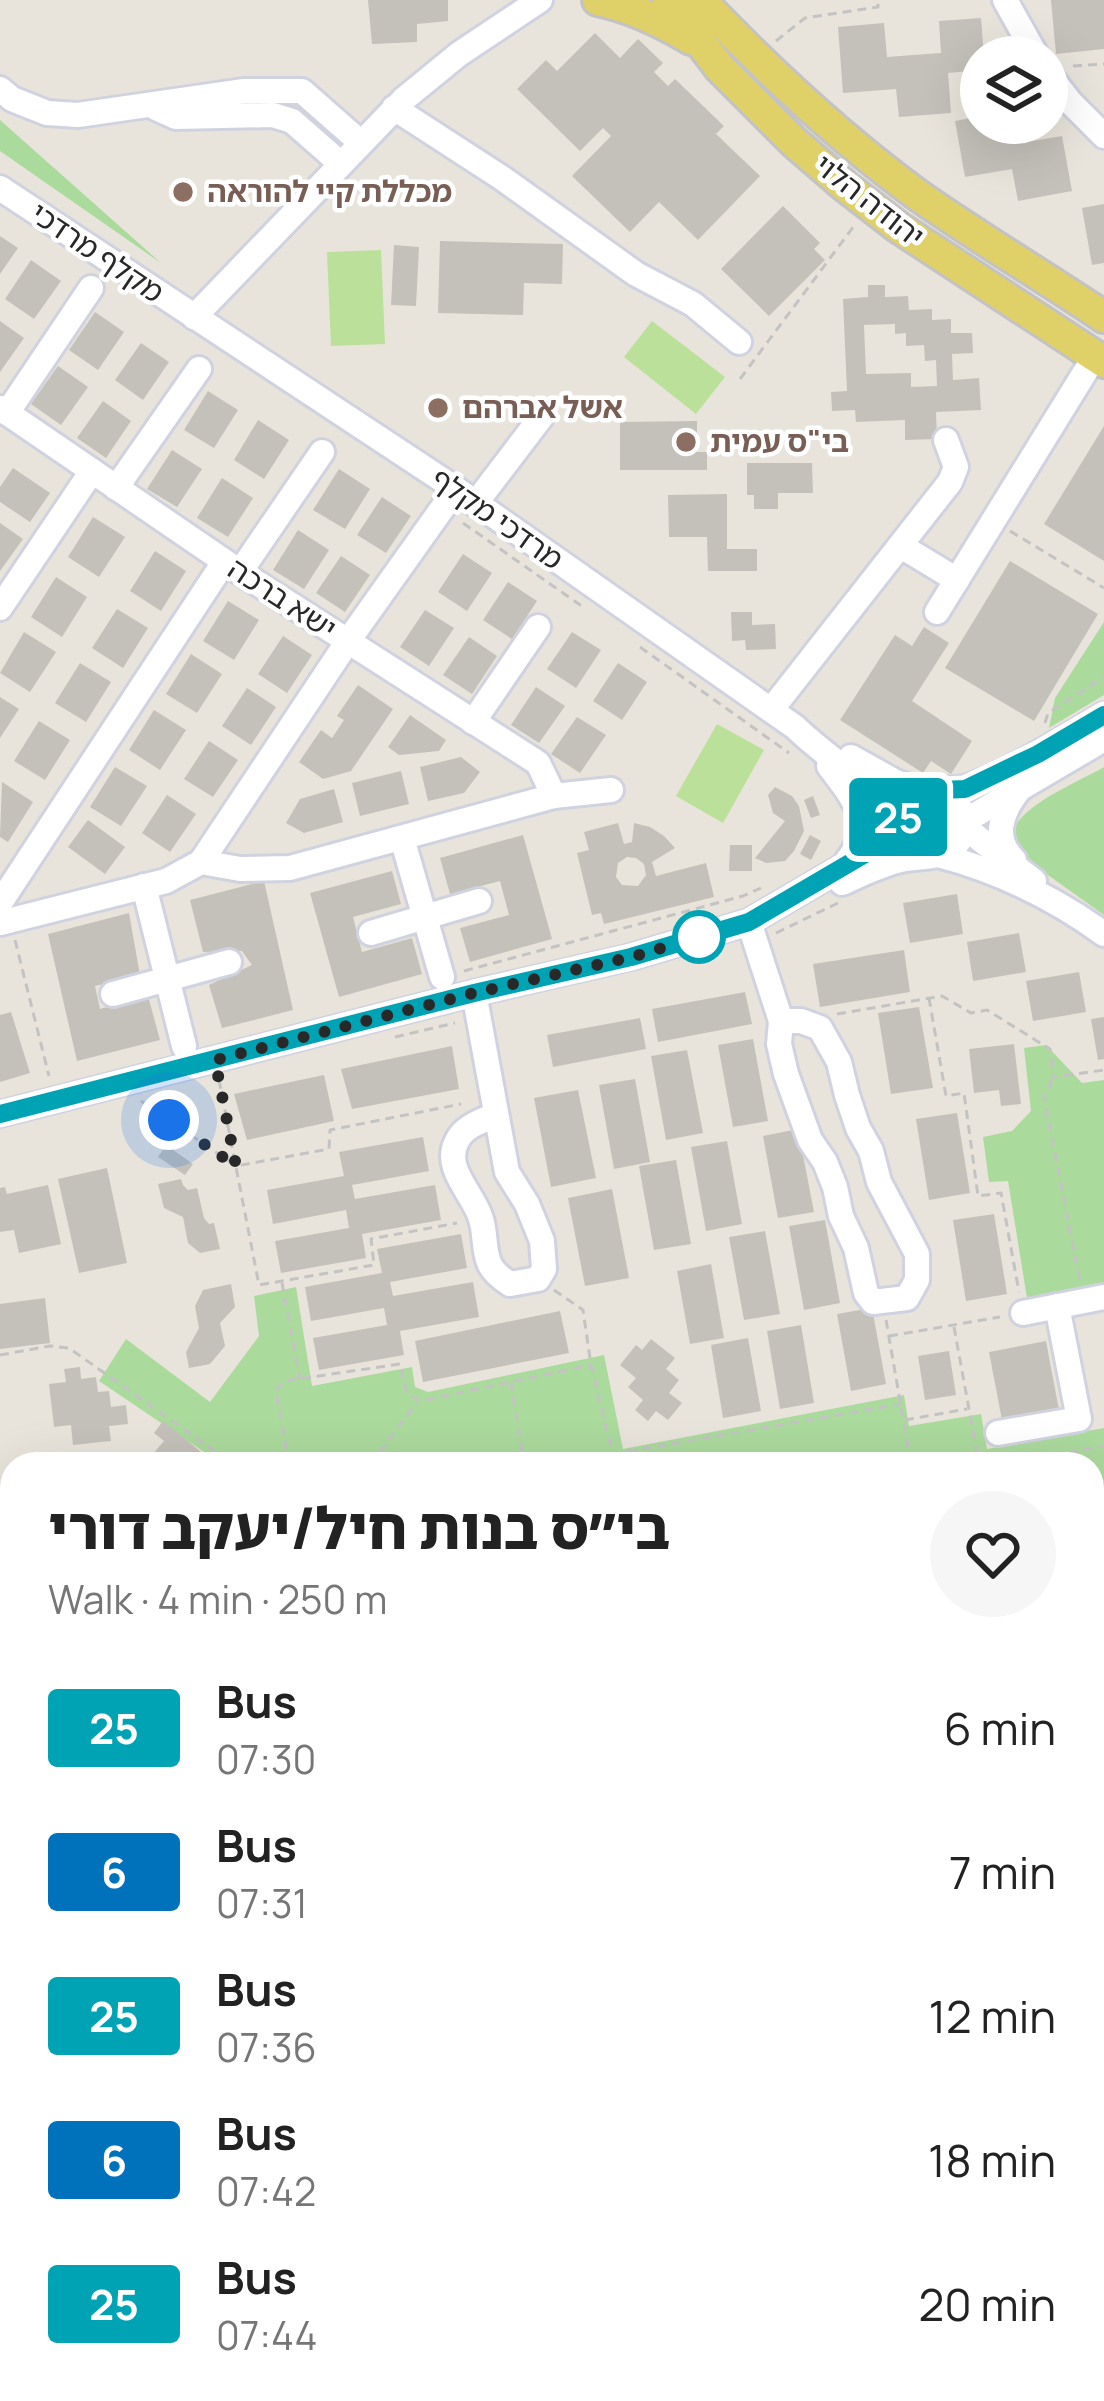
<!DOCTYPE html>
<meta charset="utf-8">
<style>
:root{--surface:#fff;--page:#f6f6f6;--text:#222;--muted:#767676}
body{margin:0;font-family:Manrope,"Noto Sans Hebrew",sans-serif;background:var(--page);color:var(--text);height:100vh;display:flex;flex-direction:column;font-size:45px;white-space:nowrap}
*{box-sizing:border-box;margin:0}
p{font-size:39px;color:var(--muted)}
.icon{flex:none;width:66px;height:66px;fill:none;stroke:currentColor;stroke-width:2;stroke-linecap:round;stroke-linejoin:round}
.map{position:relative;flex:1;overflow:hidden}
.sheet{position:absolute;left:0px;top:1452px;width:1104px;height:951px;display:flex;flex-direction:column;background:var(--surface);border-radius:36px 36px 0 0;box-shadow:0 12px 48px #0002}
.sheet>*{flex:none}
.badge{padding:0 24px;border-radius:9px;font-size:42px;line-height:78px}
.controls{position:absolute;left:960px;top:36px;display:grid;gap:24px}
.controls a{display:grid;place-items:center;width:108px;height:108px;border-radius:50%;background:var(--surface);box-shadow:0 12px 48px #0002;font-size:60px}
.you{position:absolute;width:60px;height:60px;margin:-30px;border:9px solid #fff;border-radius:50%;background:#1a73e8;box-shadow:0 0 0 18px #1a73e833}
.map>.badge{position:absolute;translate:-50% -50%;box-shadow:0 0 0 6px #fff}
.round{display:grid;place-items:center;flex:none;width:126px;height:126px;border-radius:63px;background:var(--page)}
.summary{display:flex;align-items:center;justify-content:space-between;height:204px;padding:0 48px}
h1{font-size:57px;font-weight:800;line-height:90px}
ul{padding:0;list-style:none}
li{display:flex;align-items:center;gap:36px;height:144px;padding:0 48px}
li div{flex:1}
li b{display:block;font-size:45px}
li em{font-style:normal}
li .badge{min-width:132px;font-weight:700;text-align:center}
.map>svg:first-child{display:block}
.green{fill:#abda9d}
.pitch{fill:#bbe099}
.building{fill:#c4c1ba;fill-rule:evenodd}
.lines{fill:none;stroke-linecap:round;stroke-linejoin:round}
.minor-casing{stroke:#d0d2df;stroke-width:30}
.major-casing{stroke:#c3c3c3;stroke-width:36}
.path{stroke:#c3c3c3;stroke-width:3;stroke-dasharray:9 6;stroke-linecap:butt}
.minor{stroke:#fff;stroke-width:24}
.major{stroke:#e0d068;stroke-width:30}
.line-casing{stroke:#fff;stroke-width:27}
.line{stroke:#00a3b4;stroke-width:18}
.walk{stroke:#282828;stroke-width:12;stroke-dasharray:0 21.6}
.education-dot{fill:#8d6e63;stroke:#fff;stroke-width:4.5}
.stop-dot{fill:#fff;stroke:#00a3b4;stroke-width:6}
.labels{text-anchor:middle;stroke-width:9;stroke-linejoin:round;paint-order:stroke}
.education-label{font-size:30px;font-weight:bold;fill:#785e54;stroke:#fff;text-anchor:start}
.street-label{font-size:30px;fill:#282828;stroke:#fff}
</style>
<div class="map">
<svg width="1104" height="2401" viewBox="0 0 1104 2401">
<rect width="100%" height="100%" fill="#e9e4db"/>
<!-- green -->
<g class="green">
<path d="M0,120L161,263L0,151Z"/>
<path d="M1104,622V695L1049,728L1055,698Z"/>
<path d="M1104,767V915L1024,858L1011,836C1018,805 1077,783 1104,767Z"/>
<path d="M1046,1045L1082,1083L1104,1080V1283L1027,1298L1008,1181L989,1182L983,1137L1012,1131L1031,1111L1024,1048Z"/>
<path d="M296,1287L312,1386L412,1367L415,1387L428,1392L604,1355L623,1449L904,1395L909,1426L981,1414L987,1449L1104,1428V1491L1092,1493V1464H222L99,1381L126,1339L210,1402L259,1336L254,1296Z"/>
<path d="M836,2391H1086L1087,2401H835Z"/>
</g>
<!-- pitch -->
<g class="pitch">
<path d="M381,250L385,344L331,346L327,252Z"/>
<path d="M652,321L725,377L696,414L624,357Z"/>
<path d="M717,724L764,750L723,823L676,796Z"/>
</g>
<!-- building -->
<g class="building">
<path d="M368,0H448V21L417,24V42L372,44Z"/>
<path d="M1051,0H1104V49L1056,54Z"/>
<path d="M981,18L984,57H981V70L948,73L951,113L899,117L896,89L843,93L838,27L884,23L887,57L941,53L939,21Z"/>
<path d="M595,33L620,58L638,39L663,63L654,72L668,86L675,79L724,126L716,134L760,176L698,240L659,202L630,232L572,176L611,136L603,128L580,151L517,89L546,60L557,71Z"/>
<path d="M981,116V123H1011L1015,144L1062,136L1072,191L1018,201L1012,169L965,177L955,121Z"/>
<path d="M1104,204V263L1092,265L1082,208Z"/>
<path d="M783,206L820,243L814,249L825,260L769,316L721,269Z"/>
<path d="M0,236L18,248L0,274Z"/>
<path d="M440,241L563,244L562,284L524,283L523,315L438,313Z"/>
<path d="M394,245L419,247L416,306L391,305Z"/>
<path d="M31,260L61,281L34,319L5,299Z"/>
<path d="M868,285H885V297L908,296L909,310L932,309V320L951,319V333H972L973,353L952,354L953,380L979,378L981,410L936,412L937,439L905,440V420L856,422L855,410L832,411L831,392L847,391L843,299L868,297ZM895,324V334L906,333V346L924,345L925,361L936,360L937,386L911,387V373L866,374L864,325Z"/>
<path d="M95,312L124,332L98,370L69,350Z"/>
<path d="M0,321L24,338L0,372Z"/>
<path d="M141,343L169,362L143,400L115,380Z"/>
<path d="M58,366L88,387L61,425L31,404Z"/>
<path d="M208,391L238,410L214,448L184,430Z"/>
<path d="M103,401L131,421L106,458L77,438Z"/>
<path d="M258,420L289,440L264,479L234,460Z"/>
<path d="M697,421V452H707V470H620V422Z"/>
<path d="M1104,426V561L1044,524Z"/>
<path d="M172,450L202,469L177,507L147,489Z"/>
<path d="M747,463H812L813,493H778V509H754V495H747Z"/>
<path d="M13,468L50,493L30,522L0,502V487Z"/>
<path d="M339,469L370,489L345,529L313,510Z"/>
<path d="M222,478L253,498L228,537L197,518Z"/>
<path d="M727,494V549H757V571H708L707,537H669L668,495Z"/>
<path d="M382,497L411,516L386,553L357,535Z"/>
<path d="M93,517L125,537L99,577L68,557Z"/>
<path d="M0,523L23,539L0,571Z"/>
<path d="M298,530L329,550L304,589L273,570Z"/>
<path d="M155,551L186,571L161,611L130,591Z"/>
<path d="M463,554L492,573L467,611L438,592Z"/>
<path d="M341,556L370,575L345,612L316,593Z"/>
<path d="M1010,561L1098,614L1034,721L945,668Z"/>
<path d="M56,577L87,597L62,637L31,617Z"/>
<path d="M508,582L537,601L512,639L483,620Z"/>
<path d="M228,601L259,620L234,660L203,641Z"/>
<path d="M117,609L148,628L123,668L92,648Z"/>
<path d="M425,610L454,628L429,666L400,647Z"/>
<path d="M731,612H752V625L775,624L776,649L746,650L745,640L732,641Z"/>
<path d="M924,627L949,643L912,701L972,741L951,774L931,761L923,773L840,720L895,635L912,646Z"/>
<path d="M24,632L56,652L30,692L0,673Z"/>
<path d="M572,632L601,650L576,688L547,669Z"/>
<path d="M283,636L312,655L287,693L258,674Z"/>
<path d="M469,637L497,656L472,694L443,675Z"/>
<path d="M191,654L222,674L197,713L166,694Z"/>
<path d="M80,663L111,682L86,722L55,703Z"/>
<path d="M618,663L647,682L622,720L593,701Z"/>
<path d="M358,685L393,709L351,771L323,779L299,762L321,730L332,738L344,720L337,716Z"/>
<path d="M536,687L565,706L539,743L511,725Z"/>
<path d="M247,688L276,707L251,745L222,726Z"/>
<path d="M0,697L19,709L0,738Z"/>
<path d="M154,710L186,730L160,770L129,750Z"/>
<path d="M410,715L446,740L439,751L399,755L388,747Z"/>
<path d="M577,717L606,735L580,773L551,754Z"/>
<path d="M39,721L70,740L45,780L14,761Z"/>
<path d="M209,741L238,760L213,797L184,779Z"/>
<path d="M461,757L480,772L464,793L428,801L420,767Z"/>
<path d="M115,767L147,786L121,826L90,807Z"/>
<path d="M401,771L409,804L360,816L352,783Z"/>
<path d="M2,782L33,802L8,842L0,837Z"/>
<path d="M775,787L792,796L799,806L804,831L794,851L785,861L766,863L755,858L785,821L773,813L768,795Z"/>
<path d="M334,789L343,822L304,833L286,823L300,799Z"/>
<path d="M167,795L196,814L170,852L142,833Z"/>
<path d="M813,796L820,815L811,818L804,800Z"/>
<path d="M88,820L125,847L105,874L68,847Z"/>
<path d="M618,823L624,844L632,842L634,823L650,827L664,836L675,848L652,862L656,876L706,863L714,897L604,924L601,913L592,915L577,853L589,850L584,832ZM627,857L636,858L644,864L646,875L638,886L622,885L616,877L618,863Z"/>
<path d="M523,835L552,939L470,962L460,928L509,915L500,881L450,894L440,858Z"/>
<path d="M810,835L821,841L811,860L800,854Z"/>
<path d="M730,845H752V871H729Z"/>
<path d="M392,871L401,904L353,917L362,952L412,938L422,974L339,997L310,893Z"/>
<path d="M264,881L293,1010L222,1028L209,985L252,965L242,951L203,952L190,900Z"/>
<path d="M957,894L963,934L910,943L903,903Z"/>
<path d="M129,913L140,975L95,986L100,1009L148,996L160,1040L77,1061L48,934Z"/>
<path d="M1019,933L1026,972L973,981L967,942Z"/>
<path d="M904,950L910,992L820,1007L813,964Z"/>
<path d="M1079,972L1086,1012L1033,1021L1026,981Z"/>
<path d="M745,992L752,1024L658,1042L652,1009Z"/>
<path d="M919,1007L933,1088L891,1094L878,1013Z"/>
<path d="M11,1012L30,1073L0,1082V1015Z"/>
<path d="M1104,1017V1059L1098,1060L1091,1019Z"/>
<path d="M640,1018L646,1049L553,1067L547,1035Z"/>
<path d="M753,1039L768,1121L733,1127L718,1045Z"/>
<path d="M1014,1044L1021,1104L1001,1106L999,1090L974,1093L969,1049Z"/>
<path d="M452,1046L459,1089L352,1109L341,1069Z"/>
<path d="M687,1050L703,1133L666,1140L651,1056Z"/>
<path d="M324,1075L334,1121L247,1140L234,1094Z"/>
<path d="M635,1079L650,1162L614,1169L599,1085Z"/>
<path d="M578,1090L596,1178L551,1187L534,1098Z"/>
<path d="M957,1113L970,1193L929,1200L916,1119Z"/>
<path d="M798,1129L814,1212L778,1218L763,1136Z"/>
<path d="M423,1137L429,1171L352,1185L355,1199L435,1185L441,1220L362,1234L366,1258L281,1273L275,1241L349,1228L346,1210L273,1224L267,1190L344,1176L339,1152Z"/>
<path d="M727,1141L742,1224L706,1231L691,1147Z"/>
<path d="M166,1145L193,1164L185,1175L158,1157Z"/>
<path d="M676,1160L691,1244L654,1250L639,1166Z"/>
<path d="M107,1168L127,1263L79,1273L58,1179Z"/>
<path d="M181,1179L183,1185L188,1190L197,1188L204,1218L209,1224L214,1223L220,1249L200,1253L188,1243L183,1217L164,1208L158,1184Z"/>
<path d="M48,1185L61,1244L19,1253L14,1230L0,1232V1188L5,1187L7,1194Z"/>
<path d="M612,1189L629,1278L585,1286L568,1198Z"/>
<path d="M994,1214L1007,1294L966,1301L953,1220Z"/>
<path d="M825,1220L840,1303L804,1310L789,1226Z"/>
<path d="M765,1231L780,1314L744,1320L729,1237Z"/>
<path d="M461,1234L467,1268L390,1282L393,1296L473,1282L479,1317L400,1331L404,1355L319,1370L313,1338L387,1325L384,1308L311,1321L305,1287L382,1273L377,1249Z"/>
<path d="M711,1264L724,1338L690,1344L677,1271Z"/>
<path d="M231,1284L235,1307L220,1323L225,1346L210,1364L189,1368L186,1352L199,1328L195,1306L203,1290Z"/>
<path d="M45,1298L50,1343L0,1349V1304Z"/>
<path d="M872,1308L886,1384L851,1391L837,1314Z"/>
<path d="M560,1311L569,1353L423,1382L415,1341Z"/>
<path d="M801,1325L814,1403L780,1409L767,1331Z"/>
<path d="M748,1338L761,1411L723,1418L711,1345Z"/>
<path d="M651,1339L675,1358L666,1369L679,1380L669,1393L682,1403L668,1420L656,1411L648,1421L635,1410L643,1400L628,1387L636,1378L620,1365L636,1345L642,1350Z"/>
<path d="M1046,1341L1059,1410L1002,1420L989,1352Z"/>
<path d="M949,1351L956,1395L925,1400L918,1356Z"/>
<path d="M80,1367L81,1379L96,1377L98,1392L109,1391L111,1407L126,1405L128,1424L109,1426L111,1441L73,1445L71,1425L54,1427L49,1384L66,1382L64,1369Z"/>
<path d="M163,1421L216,1464H163L152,1455L164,1441L154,1433Z"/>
<path d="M1104,1497V1578L1092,1581V1519L1101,1517L1098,1498Z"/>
<path d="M11,1643L12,1748L0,1750V1644Z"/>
<path d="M1104,1902V1936L1092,1937V1904Z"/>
<path d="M1104,1950V1993L1093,1995L1092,1951Z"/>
<path d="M12,1966V2003L0,2005V1968Z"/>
<path d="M0,2113H3L8,2152L0,2153Z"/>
<path d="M1101,2173L1104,2179L1102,2194L1104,2217L1092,2223V2177Z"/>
<path d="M0,2235L12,2264V2275L0,2280Z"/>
<path d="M1104,2246V2277L1092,2254Z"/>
<path d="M12,2287V2335L7,2337L0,2320V2292Z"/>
<path d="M100,2391H116L118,2401H88V2398L100,2397Z"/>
<path d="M135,2391H176L177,2401H135Z"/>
<path d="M202,2391H242L243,2401H203Z"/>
<path d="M307,2391H332L319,2401H315Z"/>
<path d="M630,2391H655L656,2401H619L618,2392Z"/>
<path d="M671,2391H714V2401H672Z"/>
<path d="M768,2391H820L819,2401H767Z"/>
</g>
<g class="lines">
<!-- minor casing -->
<g class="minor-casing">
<g id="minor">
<path d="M1005,0L1037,57"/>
<path d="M1047,72L1070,102L1104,136"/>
<path d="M0,89L12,99L47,113L78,115L244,91H302L360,142"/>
<path d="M156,108L176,117L273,115L292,121L340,163"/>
<path d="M394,108L502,178L636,274L693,304L739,342"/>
<path d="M0,188L456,489L795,727C828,759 867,781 898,816"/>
<path d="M194,317L404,99L459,54L540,0"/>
<path d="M0,408L240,572L538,763L554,796"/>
<path d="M7,413L91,288"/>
<path d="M116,488L199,369"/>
<path d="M475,504L542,416"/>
<path d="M901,546L957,580"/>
<path d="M240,572L322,452"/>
<path d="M0,608L92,471"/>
<path d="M937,612L1095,356"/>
<path d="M771,710L950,482L956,467L946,440"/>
<path d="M473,722L538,627"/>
<path d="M851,757L894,781L918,791"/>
<path d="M829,766C853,798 877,824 847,861"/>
<path d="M965,821L1104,739"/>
<path d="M964,827L1034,881"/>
<path d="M402,838L442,977"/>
<path d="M927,855C902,848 885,819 908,798C926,781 950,795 971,786C1018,768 1061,740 1104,715"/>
<path d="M938,855C999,871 1053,897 1104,934"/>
<path d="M1014,860C992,838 1001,813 1018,791"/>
<path d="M201,862L348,641L456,489"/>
<path d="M842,883C860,875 878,866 897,861C913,856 932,859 946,852C975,837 966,802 941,790"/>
<path d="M144,886L184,1046"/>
<path d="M0,903L224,562"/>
<path d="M749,922L781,1021"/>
<path d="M0,923L166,881L201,862L240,869L290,868L554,796L611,790"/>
<path d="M371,933L479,901"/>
<path d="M474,993L507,1172L527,1204L542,1241L544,1269L538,1279L510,1284C502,1279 495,1274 490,1265C483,1251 486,1234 481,1219C474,1194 442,1168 457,1141C464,1126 482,1121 495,1115"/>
<path d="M113,994L229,962"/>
<path d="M781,1021H801L820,1028L839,1062L847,1095L858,1128L871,1151L879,1182L917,1254V1280L907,1298L873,1302L866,1293L856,1248L841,1216L835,1187L825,1162L810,1140L786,1074L779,1044Z"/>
<path d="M0,1114L474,993L631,957L749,922L860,857L877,847L898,826"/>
<path d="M1023,1313L1104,1297"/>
<path d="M998,1433L1079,1419L1057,1306"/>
<path d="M1092,1690L1104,1662"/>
<path d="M0,1798L12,1793"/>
<path d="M1092,1848L1104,1846"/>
<path d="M1092,1865L1104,1863"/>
<path d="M1092,2024L1104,2023"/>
<path d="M0,2037L12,2036"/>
<path d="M0,2057L12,2055"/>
<path d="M1092,2095L1104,2120"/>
<path d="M0,2201L12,2199"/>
<path d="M1092,2360L1104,2358"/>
<path d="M264,2391L273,2401"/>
<path d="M735,2401L736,2391"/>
</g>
</g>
<!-- major casing -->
<g class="major-casing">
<g id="major">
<path d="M598,0C632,7 661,21 691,39"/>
<path d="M668,0L720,68L794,142L845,186L898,227L1104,362"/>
<path d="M700,0C767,70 841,139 919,196C979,238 1043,276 1104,317"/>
</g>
</g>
<!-- path -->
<g class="path">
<path d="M776,41L805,18L878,7V0"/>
<path d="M1073,66L1104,64"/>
<path d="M740,379L854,226"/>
<path d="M463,523L583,607"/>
<path d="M1010,531L1104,588"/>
<path d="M640,647L789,753"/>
<path d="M1045,723L1048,713L1104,677"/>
<path d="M776,933L838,903"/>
<path d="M15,940L49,1076"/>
<path d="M464,971L743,896L761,888"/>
<path d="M929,998L946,1096L964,1093L978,1196L1001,1193L1019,1292"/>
<path d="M837,1014L942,996L971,1013L987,1010L1050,1049L1053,1077L1104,1070"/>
<path d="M395,1037L455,1023"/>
<path d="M219,1080L259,1285L374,1265L371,1239L457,1223"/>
<path d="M1052,1080L1044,1097L1080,1282"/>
<path d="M141,1101L236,1166L329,1149L330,1130L461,1104"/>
<path d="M282,1283L300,1380"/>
<path d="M554,1290L583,1310L591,1365L615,1464"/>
<path d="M886,1320L911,1464"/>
<path d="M954,1327L979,1464"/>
<path d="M889,1336L1000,1317"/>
<path d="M0,1355L50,1346L69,1348L233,1464"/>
<path d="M511,1383L524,1464"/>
<path d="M905,1420L967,1409"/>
<path d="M613,1454L901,1404"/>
<path d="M289,1464L276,1391L284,1381L400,1364L407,1393L419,1400H425L591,1365"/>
<path d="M371,1464L417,1402"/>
<path d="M1010,1464L1104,1446"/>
<path d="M0,1563L12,1561"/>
<path d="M1092,1602L1104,1600"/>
<path d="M1092,1751L1104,1748"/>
<path d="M0,1945L12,1944"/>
<path d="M966,2391L971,2401"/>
<path d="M1085,2391L1086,2401"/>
<path d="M912,2401L940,2391"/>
</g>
<!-- minor -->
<use href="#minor" class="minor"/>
<!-- major -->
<use href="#major" class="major"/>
</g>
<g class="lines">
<!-- line casing -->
<g class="line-casing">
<path id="line" d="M0,1114L474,993L631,957L749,922L877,847L898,826L902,805L918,791L965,789L1038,754L1104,715"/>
</g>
<!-- line -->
<use href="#line" class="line"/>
<!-- walk -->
<path class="walk" d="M169,1120L236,1166L215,1060L474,993L631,957L710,934L699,937"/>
</g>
<!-- markers -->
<g class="education-dot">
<circle cx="183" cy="192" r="12"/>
<circle cx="438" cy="408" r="12"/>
<circle cx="686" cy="442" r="12"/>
</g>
<circle class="stop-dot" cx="699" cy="937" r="24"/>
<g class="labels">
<!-- education labels -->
<g class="education-label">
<text x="207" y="202">מכללת קיי להוראה</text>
<text x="462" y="418">אשל אברהם</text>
<text x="710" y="452">בי"ס עמית</text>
</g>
<!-- street labels -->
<g class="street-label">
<text transform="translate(869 201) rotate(38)" y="10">יהודה הלוי</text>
<text transform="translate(97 253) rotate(34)" y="10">מקלף מרדכי</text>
<text transform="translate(497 519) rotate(35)" y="10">מרדכי מקלף</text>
<text transform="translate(282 599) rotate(33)" y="10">ישא ברכה</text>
</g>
</g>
</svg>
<div class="controls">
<a><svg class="icon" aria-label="layers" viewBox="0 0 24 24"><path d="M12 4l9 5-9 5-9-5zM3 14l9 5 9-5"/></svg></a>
</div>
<div class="you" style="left:169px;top:1120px"></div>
<b class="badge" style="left:898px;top:817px;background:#00a3b4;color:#fff">25</b>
<section class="sheet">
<div class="summary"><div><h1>בי״ס בנות חיל/יעקב דורי</h1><p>Walk · 4 min · 250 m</p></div><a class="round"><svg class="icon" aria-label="heart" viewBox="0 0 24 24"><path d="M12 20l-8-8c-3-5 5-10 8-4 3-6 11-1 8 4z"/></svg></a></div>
<ul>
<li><span class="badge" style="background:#00a3b4;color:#fff">25</span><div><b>Bus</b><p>07:30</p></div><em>6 min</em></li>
<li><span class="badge" style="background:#0072bc;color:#fff">6</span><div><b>Bus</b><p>07:31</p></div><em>7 min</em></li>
<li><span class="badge" style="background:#00a3b4;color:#fff">25</span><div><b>Bus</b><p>07:36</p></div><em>12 min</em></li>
<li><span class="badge" style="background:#0072bc;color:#fff">6</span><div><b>Bus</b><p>07:42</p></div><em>18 min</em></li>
<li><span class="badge" style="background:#00a3b4;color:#fff">25</span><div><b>Bus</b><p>07:44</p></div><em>20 min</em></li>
</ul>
</section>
</div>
